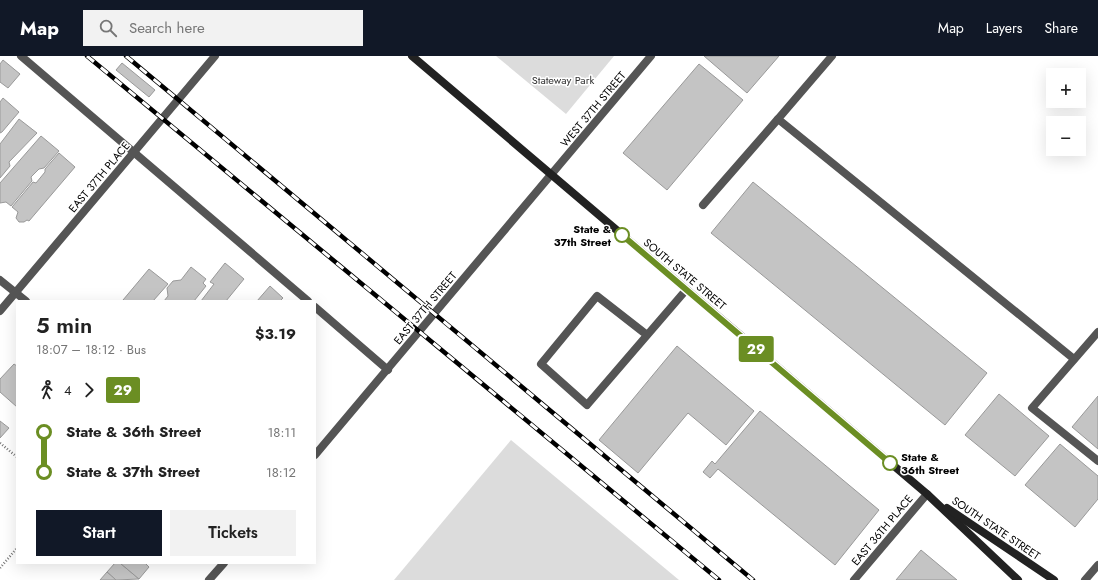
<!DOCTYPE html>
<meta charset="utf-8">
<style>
:root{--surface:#fff;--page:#f2f2f2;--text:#222;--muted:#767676;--accent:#111827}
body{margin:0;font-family:Jost,sans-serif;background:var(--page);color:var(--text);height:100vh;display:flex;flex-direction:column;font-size:15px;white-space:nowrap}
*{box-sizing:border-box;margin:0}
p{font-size:13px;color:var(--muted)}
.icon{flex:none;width:22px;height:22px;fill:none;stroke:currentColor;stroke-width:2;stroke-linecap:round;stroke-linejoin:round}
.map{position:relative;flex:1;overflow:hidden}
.panel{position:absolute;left:16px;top:244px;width:300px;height:264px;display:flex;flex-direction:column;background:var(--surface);border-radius:0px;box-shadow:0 4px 16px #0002}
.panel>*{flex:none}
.badge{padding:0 8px;border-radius:3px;font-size:14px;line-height:26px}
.tools{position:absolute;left:1046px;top:12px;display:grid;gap:8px}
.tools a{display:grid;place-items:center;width:40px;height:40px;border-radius:0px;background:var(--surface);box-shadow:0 4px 16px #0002;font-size:20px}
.map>.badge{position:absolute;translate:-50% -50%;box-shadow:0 0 0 2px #fff}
.legs{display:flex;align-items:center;gap:6px;height:44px;padding:0 20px;font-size:13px}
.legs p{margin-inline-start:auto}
.headline{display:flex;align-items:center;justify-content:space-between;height:68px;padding:0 20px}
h1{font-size:22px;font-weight:600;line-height:30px}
.button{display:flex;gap:8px;margin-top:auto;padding:8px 20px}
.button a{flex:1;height:46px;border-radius:0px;background:var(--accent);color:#fff;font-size:16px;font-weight:600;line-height:46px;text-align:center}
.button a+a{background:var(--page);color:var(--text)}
ul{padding:0 20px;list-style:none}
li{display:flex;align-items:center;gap:14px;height:40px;font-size:15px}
li i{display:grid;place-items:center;width:6px;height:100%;margin:0 5px;background:currentColor}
li i::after{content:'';width:10px;height:10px;margin:-5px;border:3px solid;border-radius:50%;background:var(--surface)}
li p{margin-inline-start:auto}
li:first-child i{background:linear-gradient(#0000 50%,currentColor 0)}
li:last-child i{background:linear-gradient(currentColor 50%,#0000 0)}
header{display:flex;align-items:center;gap:24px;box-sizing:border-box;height:56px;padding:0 20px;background:var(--accent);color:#fff}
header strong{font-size:19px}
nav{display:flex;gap:22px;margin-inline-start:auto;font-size:14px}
.search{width:280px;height:36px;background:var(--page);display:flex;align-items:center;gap:10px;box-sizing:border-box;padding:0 14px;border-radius:0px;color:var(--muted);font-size:15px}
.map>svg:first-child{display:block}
.green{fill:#dcdcdc}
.building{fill:#c4c4c4;stroke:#999}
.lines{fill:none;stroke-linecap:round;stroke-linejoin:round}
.path{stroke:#777;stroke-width:2.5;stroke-dasharray:1 2;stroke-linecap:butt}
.lane{stroke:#555;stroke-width:8}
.street{stroke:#555;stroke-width:8}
.secondary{stroke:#222;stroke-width:8}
.rail-casing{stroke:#000;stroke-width:4.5}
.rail{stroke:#fff;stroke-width:3;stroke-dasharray:9;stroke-linecap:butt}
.line-1-casing{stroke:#fff;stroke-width:9}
.line-1{stroke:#6b8e23;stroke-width:6}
.stop-1-dot{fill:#fff;stroke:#6b8e23;stroke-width:2}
.labels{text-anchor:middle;stroke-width:3;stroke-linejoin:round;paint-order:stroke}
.park-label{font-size:11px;fill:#333;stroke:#fff}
.street-label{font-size:11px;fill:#000;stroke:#fff}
.stop-label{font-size:11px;font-weight:bold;fill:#000;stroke:#fff;text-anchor:end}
</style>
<header>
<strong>Map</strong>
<div class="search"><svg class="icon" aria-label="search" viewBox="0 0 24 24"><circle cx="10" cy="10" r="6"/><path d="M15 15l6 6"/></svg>Search here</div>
<nav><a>Map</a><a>Layers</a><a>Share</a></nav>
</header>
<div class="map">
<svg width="1098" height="524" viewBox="0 0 1098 524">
<rect width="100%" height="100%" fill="#fff"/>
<!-- green -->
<g class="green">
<path d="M496,0H614L566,58Z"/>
<path d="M511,384L679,524H394Z"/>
</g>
<!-- building -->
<g class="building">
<path d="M704,0H779L747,37Z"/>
<path d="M3,4L20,18L8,32L0,26V8Z"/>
<path d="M122,7L155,34L149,41L116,14Z"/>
<path d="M699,8L743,44L667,134L623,97Z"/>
<path d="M3,42L19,56L2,76L0,77V46Z"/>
<path d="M19,63L37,77L9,106L10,110L0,122V88Z"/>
<path d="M41,80L59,95L44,112L39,113L31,121L32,125L11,150L6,146L0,147V127Z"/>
<path d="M59,97L75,111L29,165L27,164L24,166H19L16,162L18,156L12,151L33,126L36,127L45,116V113Z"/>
<path d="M753,126L987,317L945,369L711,177Z"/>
<path d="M225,207L244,223L226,245H201L214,228L210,226Z"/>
<path d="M191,211L206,223L203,227L206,230L194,245H164L168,240L167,232L173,225L181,224Z"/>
<path d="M149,213L168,228L153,245H125L123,244Z"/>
<path d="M270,230L283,242L280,245H257Z"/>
<path d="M677,290L754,355L726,389L688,357L638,417L599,384Z"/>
<path d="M14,308L17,310V351L0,336V323Z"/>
<path d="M999,338L1049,380L1015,420L965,379Z"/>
<path d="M1098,340V393L1072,371Z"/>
<path d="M760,355L879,454L835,509L718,413L710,422L703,416L712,405L715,408Z"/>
<path d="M0,365L9,372L0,382Z"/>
<path d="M1060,388L1098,420V443L1075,471L1025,429Z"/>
<path d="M921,494L957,524H896Z"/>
<path d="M115,507H120L139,523L116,524L107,516Z"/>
<path d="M120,507H145L149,511L139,523Z"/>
<path d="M107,516L116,524H100Z"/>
</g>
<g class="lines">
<!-- path -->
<g class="path">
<path d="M0,387L17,401"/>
<path d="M0,512L17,492"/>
</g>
<!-- lane -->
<g class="lane">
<path d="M21,0L308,245"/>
<path d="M832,0L778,63L1074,303"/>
<path d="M703,149L778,63"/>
<path d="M315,251L388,314"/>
<path d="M1098,276L1032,352L1098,405"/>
<path d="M647,279L597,240L541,308L587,349L686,234"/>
</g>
<!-- street -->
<g class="street">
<path d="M0,224L26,245"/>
<path d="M0,255L215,0"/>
<path d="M315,399L651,0"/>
<path d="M209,524L224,507"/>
<path d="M854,524L927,438"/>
<path d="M1085,524L1098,509"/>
</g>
<!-- secondary -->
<g class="secondary">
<path d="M412,0L927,438L1018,524"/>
<path d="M947,452L1054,524"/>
</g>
<!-- rail casing -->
<g class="rail-casing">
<g id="rail">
<path d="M87,0L719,524"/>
<path d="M126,0L753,524"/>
</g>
</g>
<!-- rail -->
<use href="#rail" class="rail"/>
</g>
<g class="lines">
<!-- line-1 casing -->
<g class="line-1-casing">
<path id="line-1" d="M622,179L890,407"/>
</g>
<!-- line-1 -->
<use href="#line-1" class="line-1"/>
</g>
<!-- markers -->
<g class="stop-1-dot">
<circle cx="622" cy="179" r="7"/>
<circle cx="890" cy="407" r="7"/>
</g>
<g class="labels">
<!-- park labels -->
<g class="park-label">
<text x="563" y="28">Stateway Park</text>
</g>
<!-- street labels -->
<g class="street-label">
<text transform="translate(593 53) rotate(-50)" y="4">WEST 37TH STREET</text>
<text transform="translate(99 121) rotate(-50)" y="4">EAST 37TH PLACE</text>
<text transform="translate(685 218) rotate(40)" y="4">SOUTH STATE STREET</text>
<text transform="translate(425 252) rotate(-50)" y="4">EAST 37TH STREET</text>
<text transform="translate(996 472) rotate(34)" y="4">SOUTH STATE STREET</text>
<text transform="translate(882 474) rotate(-50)" y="4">EAST 36TH PLACE</text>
</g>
<!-- stop labels -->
<g class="stop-label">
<text x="611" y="177">State &amp;<tspan x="611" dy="13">37th Street</tspan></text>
<text x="901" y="405" text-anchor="start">State &amp;<tspan x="901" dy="13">36th Street</tspan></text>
</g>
</g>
</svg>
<div class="tools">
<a>+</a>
<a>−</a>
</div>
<b class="badge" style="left:756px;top:293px;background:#6b8e23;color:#fff">29</b>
<section class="panel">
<div class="headline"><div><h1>5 min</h1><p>18:07 – 18:12 · Bus</p></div><b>$3.19</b></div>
<div class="legs"><svg class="icon" aria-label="walk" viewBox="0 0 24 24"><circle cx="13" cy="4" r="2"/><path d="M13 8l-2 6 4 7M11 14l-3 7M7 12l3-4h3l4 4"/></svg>4<svg class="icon" aria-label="forward" viewBox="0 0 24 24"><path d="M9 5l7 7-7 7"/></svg><b class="badge" style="background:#6b8e23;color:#fff">29</b></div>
<ul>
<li><i style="color:#6b8e23"></i><b>State &amp; 36th Street</b><p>18:11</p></li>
<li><i style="color:#6b8e23"></i><b>State &amp; 37th Street</b><p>18:12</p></li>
</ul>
<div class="button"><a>Start</a><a>Tickets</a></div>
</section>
</div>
